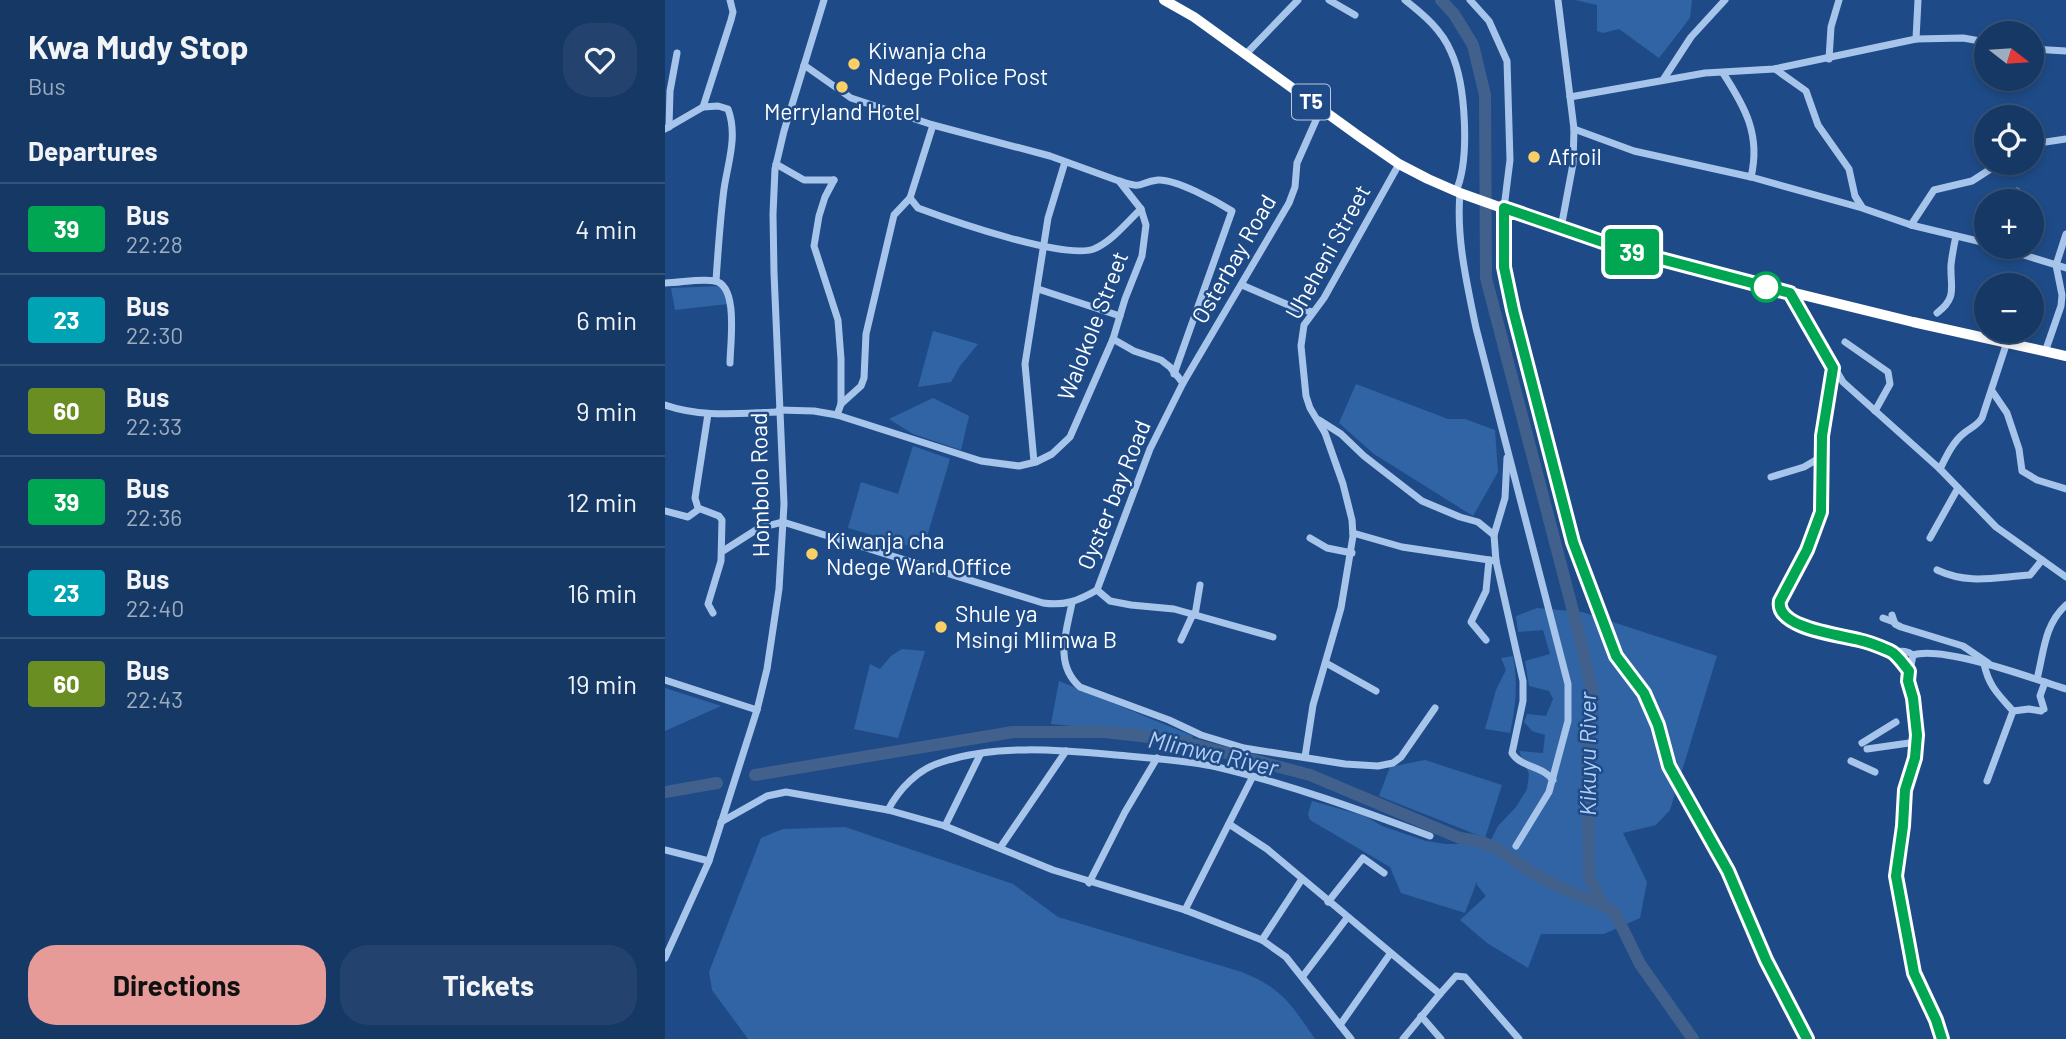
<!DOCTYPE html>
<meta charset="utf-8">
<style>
:root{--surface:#163865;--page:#23436e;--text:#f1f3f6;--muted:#9eacbf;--line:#355279;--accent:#e69b98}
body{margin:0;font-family:Barlow,sans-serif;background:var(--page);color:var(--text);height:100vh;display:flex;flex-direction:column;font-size:26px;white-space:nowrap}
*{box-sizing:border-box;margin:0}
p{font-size:23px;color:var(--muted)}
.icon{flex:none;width:38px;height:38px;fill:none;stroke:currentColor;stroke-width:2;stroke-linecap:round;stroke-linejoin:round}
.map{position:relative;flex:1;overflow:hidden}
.side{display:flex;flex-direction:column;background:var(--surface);width:665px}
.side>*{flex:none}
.badge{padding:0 14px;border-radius:5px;font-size:24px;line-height:46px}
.needle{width:46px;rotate:107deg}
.buttons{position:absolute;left:1309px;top:21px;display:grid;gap:14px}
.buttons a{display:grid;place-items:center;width:70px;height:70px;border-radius:50%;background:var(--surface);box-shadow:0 4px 10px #0003,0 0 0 2px var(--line);font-size:35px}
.map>.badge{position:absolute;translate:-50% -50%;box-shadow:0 0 0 4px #fff}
h2{padding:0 28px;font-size:26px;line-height:63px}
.round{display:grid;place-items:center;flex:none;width:74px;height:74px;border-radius:28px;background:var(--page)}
.summary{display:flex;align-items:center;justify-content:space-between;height:119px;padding:0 28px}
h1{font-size:33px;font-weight:700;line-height:52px}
.primary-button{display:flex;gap:14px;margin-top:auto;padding:14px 28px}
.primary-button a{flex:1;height:80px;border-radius:28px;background:var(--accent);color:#111;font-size:28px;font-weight:700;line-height:80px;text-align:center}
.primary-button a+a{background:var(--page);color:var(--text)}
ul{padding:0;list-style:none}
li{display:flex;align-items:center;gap:21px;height:91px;padding:0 28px;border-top:2px solid var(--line)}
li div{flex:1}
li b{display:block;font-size:26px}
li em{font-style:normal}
li .badge{min-width:77px;font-weight:700;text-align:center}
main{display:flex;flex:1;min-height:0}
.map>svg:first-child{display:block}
.green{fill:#3164a4}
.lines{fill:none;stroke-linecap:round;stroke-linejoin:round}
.river{stroke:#41618c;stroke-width:12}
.minor{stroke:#a7c5eb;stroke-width:7}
.highway{stroke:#fff;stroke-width:10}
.line-casing{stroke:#fff;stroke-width:16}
.line{stroke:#00a651;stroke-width:10}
.poi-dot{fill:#fad066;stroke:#1e4b87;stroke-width:2.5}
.stop-dot{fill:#fff;stroke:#00a651;stroke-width:3.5}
.labels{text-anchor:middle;stroke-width:5;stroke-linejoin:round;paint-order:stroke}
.shield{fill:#1e4b87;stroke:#bcc9db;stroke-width:2}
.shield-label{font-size:21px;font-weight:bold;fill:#fff}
.poi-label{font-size:23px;fill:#fff;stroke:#1e4b87;text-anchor:start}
.street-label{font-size:23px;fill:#fff;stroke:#1e4b87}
.water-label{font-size:24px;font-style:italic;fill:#b3cff2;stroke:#1e4b87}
</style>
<main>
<section class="side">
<div class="summary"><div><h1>Kwa Mudy Stop</h1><p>Bus</p></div><a class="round"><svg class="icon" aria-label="heart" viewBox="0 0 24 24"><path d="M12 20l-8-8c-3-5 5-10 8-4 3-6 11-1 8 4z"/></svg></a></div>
<h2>Departures</h2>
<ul>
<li><span class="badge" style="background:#00a651;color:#fff">39</span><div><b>Bus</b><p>22:28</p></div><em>4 min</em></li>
<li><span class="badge" style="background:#00a3b4;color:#fff">23</span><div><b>Bus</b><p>22:30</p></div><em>6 min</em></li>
<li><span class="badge" style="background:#6b8e23;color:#fff">60</span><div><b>Bus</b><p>22:33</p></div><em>9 min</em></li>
<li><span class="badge" style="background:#00a651;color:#fff">39</span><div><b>Bus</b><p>22:36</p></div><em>12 min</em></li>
<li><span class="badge" style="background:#00a3b4;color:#fff">23</span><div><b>Bus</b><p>22:40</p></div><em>16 min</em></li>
<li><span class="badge" style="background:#6b8e23;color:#fff">60</span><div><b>Bus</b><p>22:43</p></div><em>19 min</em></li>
</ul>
<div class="primary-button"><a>Directions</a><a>Tickets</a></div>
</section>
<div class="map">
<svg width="1401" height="1039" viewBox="0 0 1401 1039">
<rect width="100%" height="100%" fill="#1e4b87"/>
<!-- green -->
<g class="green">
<path d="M910,0H1027L1025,18L994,58L954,29L938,33L932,31V5Z"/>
<path d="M56,286L63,304L10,310L6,288Z"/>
<path d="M268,331L313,344L295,366L286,382L253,387Z"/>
<path d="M691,384L783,419H800L830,430L833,472L808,516L709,454L674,423Z"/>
<path d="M268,398L304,416L296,450L248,434L224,419Z"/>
<path d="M248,446L285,459L258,550L183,528L196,482L233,494Z"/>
<path d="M872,608L917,612L1052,656L1005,810L991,825L958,833L982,882L975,918L939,934H876L863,968L822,943L795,920L821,896L812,885V881L800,913L736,893L725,867L645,820L643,814L647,801L700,816L717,826L761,841L781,844H805L822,848L833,826L851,807L862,789L864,774L854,751L878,753L880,735L867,731L859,722L862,714L881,716L888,699L884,691L864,686L860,661L885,654L878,630L853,632L851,616Z"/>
<path d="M237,649L260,651L233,738L189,729L205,664L215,669L226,656Z"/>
<path d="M848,656C853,682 851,707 845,733L820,729L831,690L841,670L836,658Z"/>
<path d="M394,681L528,736L526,740L484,733L386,724Z"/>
<path d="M0,688L56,706L0,731Z"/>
<path d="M760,760L837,785L820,838L714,796L725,767Z"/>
<path d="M180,827L348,884L393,917L577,972C618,989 626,1004 650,1039H83L47,990L44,972L96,838L118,829Z"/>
</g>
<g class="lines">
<!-- river -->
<g class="river">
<path d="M776,0L789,14L808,45L820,95L821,278L915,638L928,696L922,751L924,877L938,905L950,913L975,964L1028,1039"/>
<path d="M90,775L348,732H440L501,739L535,746L645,775L795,838C834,843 837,854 868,873C890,886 914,896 938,905"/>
<path d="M0,792L52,783"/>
</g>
<!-- minor -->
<g class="minor">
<path d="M664,0L690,15"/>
<path d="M740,0C759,15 777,30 786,52C801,84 805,160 791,191"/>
<path d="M805,0L824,21L842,61L845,160L839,208L840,267L848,310L908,542L952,656L979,693L993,725L1005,766L1063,871L1101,960L1142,1039"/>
<path d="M893,0L909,129L908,164L896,228"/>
<path d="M1251,39L1253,0"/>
<path d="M1367,49L1401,51"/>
<path d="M580,55L633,0"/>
<path d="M1164,59L1166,27L1174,0"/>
<path d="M1110,69L1141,91L1153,125L1184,169L1190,196L1197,207"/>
<path d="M1058,73C1080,107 1096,135 1086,177"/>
<path d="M998,80L1026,37L1060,0"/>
<path d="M905,97L1040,73L1109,69L1251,39L1298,38L1321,42"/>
<path d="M38,107L53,106L63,109C73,136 63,162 59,189C55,220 53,251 51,281"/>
<path d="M268,125L245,198L253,208C285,220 404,262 431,248C448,240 462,222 476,209"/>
<path d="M4,127L5,91L12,53"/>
<path d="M0,129L38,107L66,20L68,12L65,0"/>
<path d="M909,129L969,151L1086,177L1197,208L1246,225L1321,243"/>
<path d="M1367,144L1401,139"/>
<path d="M111,164L139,180H169"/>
<path d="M169,180L160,197L154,216L149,246L173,320L176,359V404L172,415"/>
<path d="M455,181C479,190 473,182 493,180C511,179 551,201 567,211L509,374"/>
<path d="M795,193C791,238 802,284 811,328L903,684V721L884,792L851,846"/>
<path d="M1349,201L1352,191"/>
<path d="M1246,225L1269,190L1307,181L1335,163"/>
<path d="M1333,247L1401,268"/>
<path d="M0,283C15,283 35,278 50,281C74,286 65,345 65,363"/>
<path d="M577,285L628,307L647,312"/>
<path d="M373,289L455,316"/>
<path d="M1125,293L1178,382L1275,469L1331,527L1401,577"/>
<path d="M1272,313C1293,297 1285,287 1286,265C1287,256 1289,245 1291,236"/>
<path d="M448,339L469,351L496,360L505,367L518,383"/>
<path d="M1180,342L1223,372L1225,384L1210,411"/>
<path d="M1380,352L1396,306L1397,295L1391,265L1401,234"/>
<path d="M1168,368L1157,436L1156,512L1142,550L1115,601C1110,628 1173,634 1192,639C1202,642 1211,648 1222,651C1232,653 1239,648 1248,655L1243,681L1248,698L1252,735L1250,758L1240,790L1238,826L1231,876L1249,973L1271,1020L1277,1039"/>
<path d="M1327,391L1342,413L1354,449L1357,471L1372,480L1401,489"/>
<path d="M176,404L196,386L199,378L201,334L229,215L245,198"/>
<path d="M0,405C37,418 75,413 114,412"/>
<path d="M114,410L149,411L172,415L316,461L354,466L371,462L387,454L405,437L448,339L460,299L477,256L481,225L476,209L454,181L385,156L268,125L186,98L139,65"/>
<path d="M43,414L30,498L33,508L54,516L57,520L56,561L43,604L48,613"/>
<path d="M654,420L676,434L699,456L757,501L795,517L813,522L829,535"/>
<path d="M842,458L840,498L829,535L831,561L858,681V701L847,753C855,767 878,766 888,780"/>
<path d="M369,462L360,364L383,218L400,162"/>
<path d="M1275,469C1281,457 1288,442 1298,434C1305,428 1312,426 1317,418L1342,342"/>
<path d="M1106,477L1139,467L1156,457"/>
<path d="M0,511L23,517L34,509"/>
<path d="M688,533L737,547L831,561"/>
<path d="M645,538L662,548L687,553"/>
<path d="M1265,538L1293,488"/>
<path d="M58,551L94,528L118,522L378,603C400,606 413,601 432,590L485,449L518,383L624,203L630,187L632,163L656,109"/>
<path d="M1272,570C1304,585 1331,577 1365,575L1377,560"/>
<path d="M432,590L445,601L466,605L509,609L608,637"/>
<path d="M407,603C401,633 389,664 415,687L504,720L536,735L579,748L680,764L713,766L728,763L736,757L770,708"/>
<path d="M530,615L535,585"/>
<path d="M1227,615L1230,624L1236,627L1298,646L1323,663"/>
<path d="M1218,618L1229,622"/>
<path d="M516,640L528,614"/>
<path d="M821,640L806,622L821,591L824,560"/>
<path d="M1227,652L1244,671"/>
<path d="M1248,655C1278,645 1369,679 1401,689"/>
<path d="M661,663L711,691"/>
<path d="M1319,664C1324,687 1334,695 1348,711L1364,709L1376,711"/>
<path d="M1372,679C1379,652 1379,625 1401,605"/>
<path d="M0,680L92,710"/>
<path d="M1379,709L1375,696L1380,682"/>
<path d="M1197,743L1231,722"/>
<path d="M1202,749L1251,742"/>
<path d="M640,757L648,705L676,608L688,536L687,520L678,484L660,433L645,408L641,396L636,346L639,325L659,298L734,164"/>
<path d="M1186,761L1210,772"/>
<path d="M1322,781L1348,711"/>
<path d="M223,810C234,789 253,769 277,762C332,744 395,750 451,755C485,758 519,760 552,767C624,784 695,810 765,836"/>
<path d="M56,822L102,796L121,792L223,810L280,826L388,870L520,910L597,940L621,957L686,1039"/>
<path d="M564,824L602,849L775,994L738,1039"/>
<path d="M280,826L315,755"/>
<path d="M335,848L401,751"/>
<path d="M0,850L44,861"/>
<path d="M424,883L460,812L492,758"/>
<path d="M663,902L698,858L719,873"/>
<path d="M520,910L587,778"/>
<path d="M597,940L637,879"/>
<path d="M0,958L44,861L92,710L102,669L114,589L119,504L109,273L108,214L110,169L119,131L159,0"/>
<path d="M638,976L682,918"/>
<path d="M775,994L791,976L800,977L854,1039"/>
<path d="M756,1016L776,1039"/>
<path d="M675,1025L725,954"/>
</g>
<!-- highway -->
<path class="highway" d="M499,0L529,17L695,137L734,164L763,179L795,193L868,219L996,260L1248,322L1401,356"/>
</g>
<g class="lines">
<!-- line casing -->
<g class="line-casing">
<path id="line" d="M1142,1039L1101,960L1063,871L1004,766L993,725L979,693L951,656L908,542L848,310L839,267V208L958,249L1125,293L1168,368L1157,436L1156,512L1142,550L1115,601C1110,628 1175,635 1194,640C1204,642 1216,647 1225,651C1232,654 1239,665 1244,671L1243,681L1248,698L1252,735L1250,758L1240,790L1238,826L1231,876L1249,973L1271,1020L1277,1039"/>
</g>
<!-- line -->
<use href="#line" class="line"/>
</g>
<!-- markers -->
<g class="poi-dot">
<circle cx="189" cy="64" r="7"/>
<circle cx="177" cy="87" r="7"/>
<circle cx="869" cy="157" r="7"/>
<circle cx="147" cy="554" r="7"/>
<circle cx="276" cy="627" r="7"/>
</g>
<circle class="stop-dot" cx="1101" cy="287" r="14"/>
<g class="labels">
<!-- shield labels -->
<rect class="shield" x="627" y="84.5" width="38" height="35" rx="5"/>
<g class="shield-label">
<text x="646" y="109">T5</text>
</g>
<!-- poi labels -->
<g class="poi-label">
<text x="203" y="59">Kiwanja cha<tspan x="203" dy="26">Ndege Police Post</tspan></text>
<text x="177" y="120" text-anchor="middle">Merryland Hotel</text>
<text x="883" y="165">Afroil</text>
<text x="161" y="549">Kiwanja cha<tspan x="161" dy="26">Ndege Ward Office</tspan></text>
<text x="290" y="622">Shule ya<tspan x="290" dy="26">Msingi Mlimwa B</tspan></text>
</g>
<!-- street labels -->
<g class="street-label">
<text transform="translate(663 252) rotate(-61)" y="8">Uheheni Street</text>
<text transform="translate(569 259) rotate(-60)" y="8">Osterbay Road</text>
<text transform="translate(428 326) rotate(-69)" y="8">Walokole Street</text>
<text transform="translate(95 485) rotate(-91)" y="8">Hombolo Road</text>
<text transform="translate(449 495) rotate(-68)" y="8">Oyster bay Road</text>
</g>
<!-- water labels -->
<g class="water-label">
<text transform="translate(548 754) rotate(13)" y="8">Mlimwa River</text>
<text transform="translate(923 754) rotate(-90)" y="8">Kikuyu River</text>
</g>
</g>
</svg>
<div class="buttons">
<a><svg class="needle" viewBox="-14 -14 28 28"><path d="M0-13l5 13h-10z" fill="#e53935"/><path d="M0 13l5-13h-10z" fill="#9eacbf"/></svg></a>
<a><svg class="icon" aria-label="locate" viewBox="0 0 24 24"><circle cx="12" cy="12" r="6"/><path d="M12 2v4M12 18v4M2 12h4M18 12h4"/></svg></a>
<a>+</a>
<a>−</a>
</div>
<b class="badge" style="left:967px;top:252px;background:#00a651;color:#fff">39</b>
</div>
</main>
